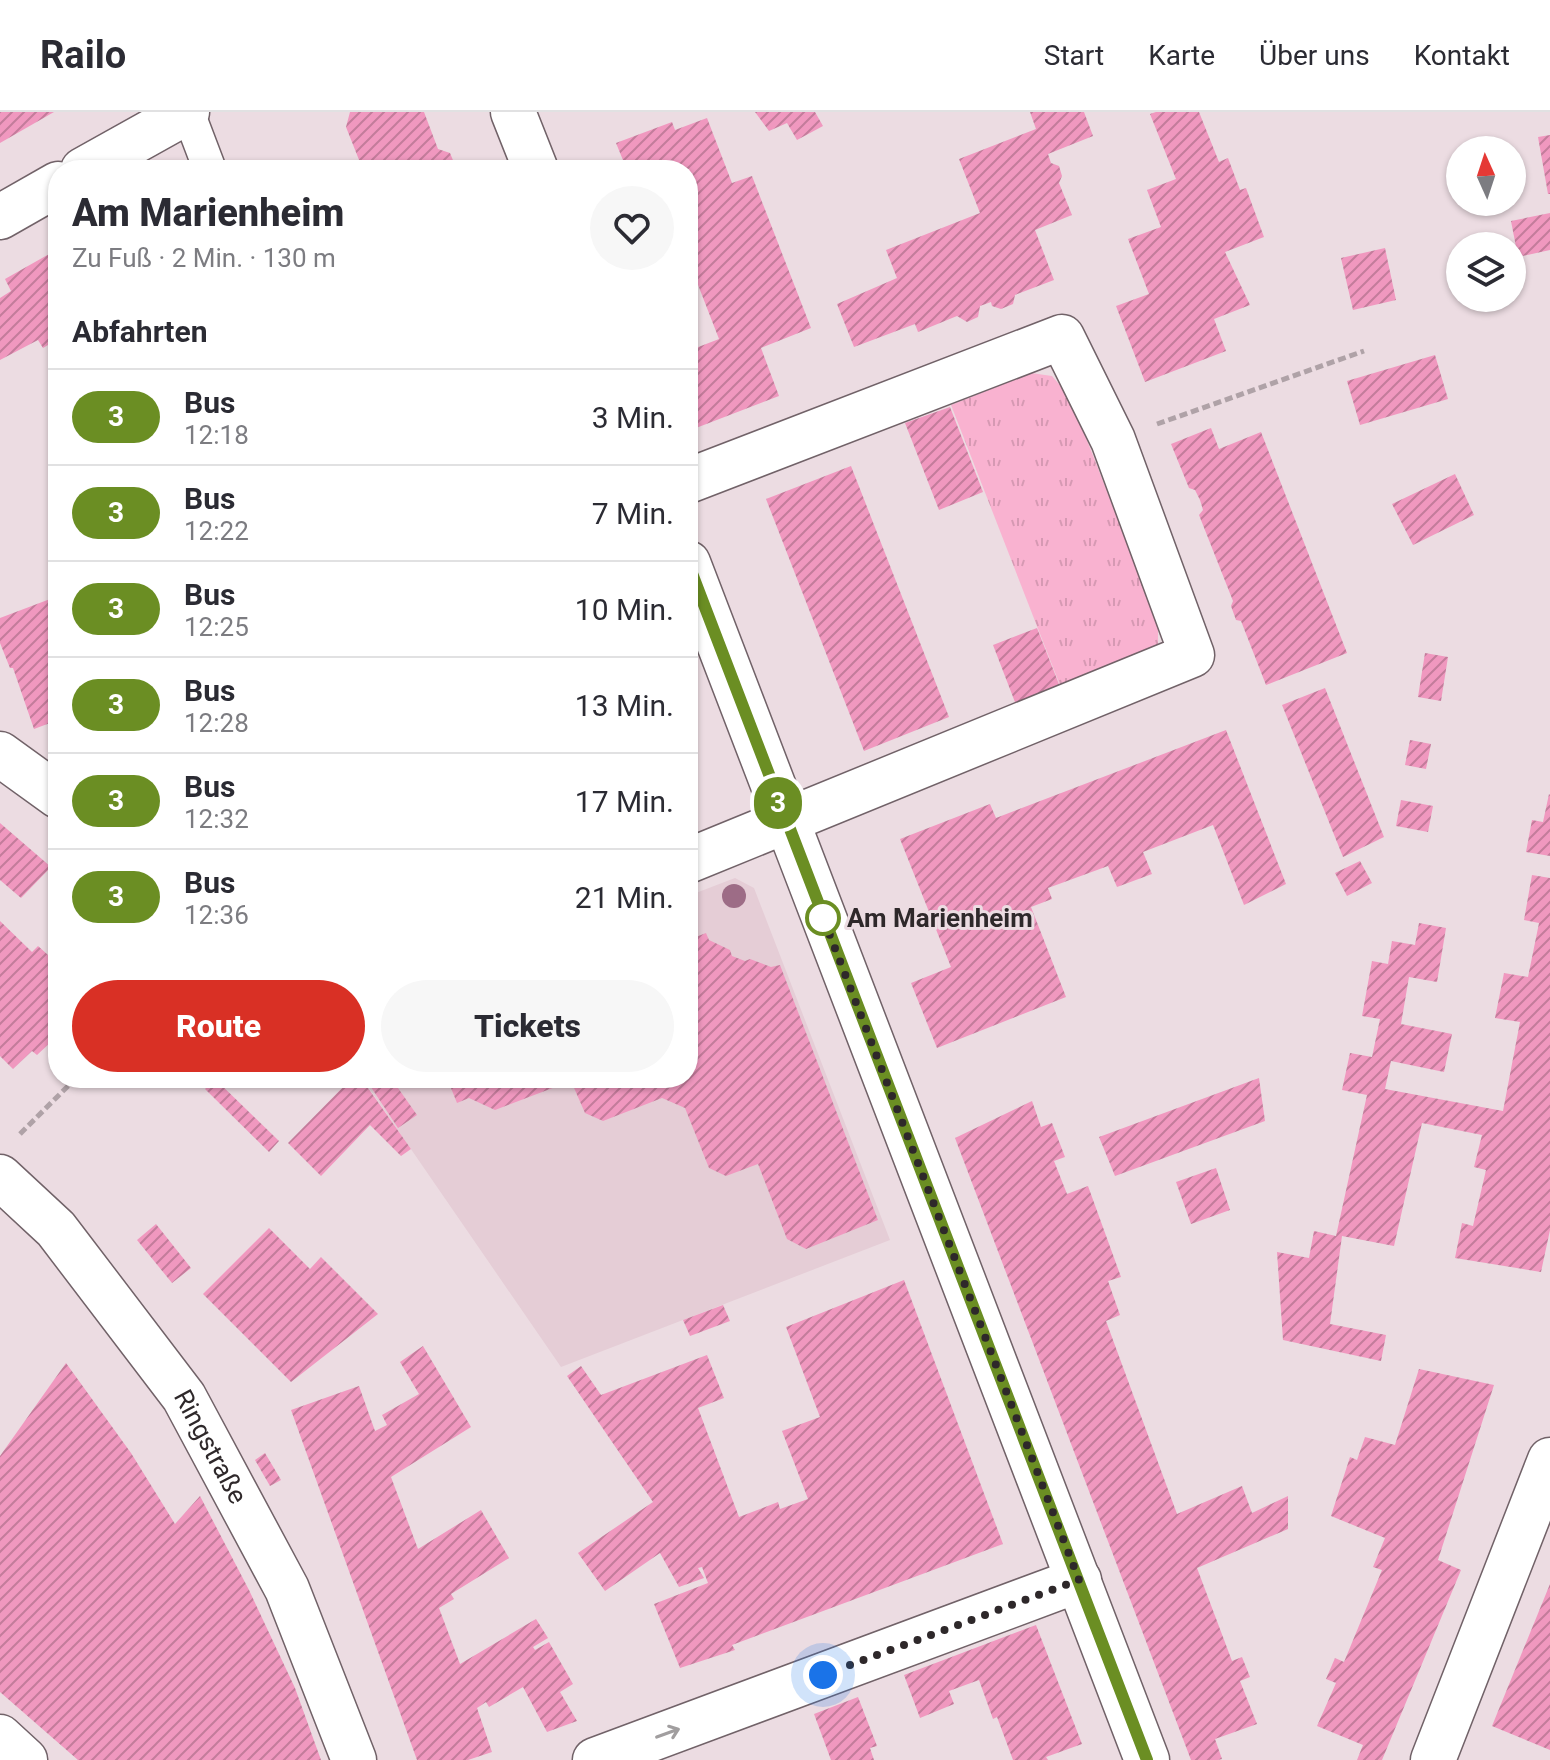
<!DOCTYPE html>
<html lang="de">
<meta charset="utf-8">
<style>
:root{--surface:#fff;--page:#f7f7f7;--text:#2b2b33;--muted:#7c7c81;--line:#e1e1e2;--accent:#d93025}
body{margin:0;font-family:Roboto,sans-serif;background:var(--page);color:var(--text);height:100vh;display:flex;flex-direction:column;font-size:30px;white-space:nowrap}
*{box-sizing:border-box;margin:0}
p{font-size:26px;color:var(--muted)}
.icon{flex:none;width:44px;height:44px;fill:none;stroke:currentColor;stroke-width:2;stroke-linecap:round;stroke-linejoin:round}
.map{position:relative;flex:1;overflow:hidden}
.sheet{position:absolute;left:48px;top:48px;width:650px;height:928px;display:flex;flex-direction:column;background:var(--surface);border-radius:32px;box-shadow:0 2px 6px #0004}
.sheet>*{flex:none}
.badge{padding:0 16px;border-radius:26px;font-size:28px;line-height:52px}
.needle{width:52px;rotate:357deg}
.tools{position:absolute;left:1446px;top:24px;display:grid;gap:16px}
.tools a{display:grid;place-items:center;width:80px;height:80px;border-radius:50%;background:var(--surface);box-shadow:0 2px 6px #0004;font-size:40px}
.you{position:absolute;width:40px;height:40px;margin:-20px;border:6px solid #fff;border-radius:50%;background:#1a73e8;box-shadow:0 0 0 12px #1a73e833}
.map>.badge{position:absolute;translate:-50% -50%;box-shadow:0 0 0 4px #fff}
h2{padding:0 24px;font-size:30px;line-height:72px}
.round{display:grid;place-items:center;flex:none;width:84px;height:84px;border-radius:42px;background:var(--page)}
.headline{display:flex;align-items:center;justify-content:space-between;height:136px;padding:0 24px}
h1{font-size:38px;font-weight:800;line-height:60px}
.button{display:flex;gap:16px;margin-top:auto;padding:16px 24px}
.button a{flex:1;height:92px;border-radius:48px;background:var(--accent);color:#fff;font-size:32px;font-weight:800;line-height:92px;text-align:center}
.button a+a{background:var(--page);color:var(--text)}
ul{padding:0;list-style:none}
li{display:flex;align-items:center;gap:24px;height:96px;padding:0 24px;border-top:2px solid var(--line)}
li div{flex:1}
li b{display:block;font-size:30px}
li em{font-style:normal}
li .badge{min-width:88px;font-weight:700;text-align:center}
header{display:flex;align-items:center;gap:48px;box-sizing:border-box;height:112px;padding:0 40px;background:var(--surface);border-bottom:2px solid var(--line)}
header strong{font-size:38px}
nav{display:flex;gap:44px;margin-inline-start:auto;font-size:28px}
.map>svg:first-child{display:block}
.built{fill:#e5cdd6}
.park{fill:url(#park-tufts)}
.building{fill:url(#building-hatch)}
.lines{fill:none;stroke-linecap:round;stroke-linejoin:round}
.service-casing{stroke:#716268;stroke-width:35}
.minor-casing{stroke:#716268;stroke-width:47}
.path{stroke:#afa2a7;stroke-width:5;stroke-dasharray:8 4;stroke-linecap:butt}
.service{stroke:#fff;stroke-width:32}
.minor{stroke:#fff;stroke-width:44}
.tree{fill:#9d6c86}
.oneway{stroke:#a19e9f}
.line-casing{stroke:#fff;stroke-width:18}
.line{stroke:#6b8e23;stroke-width:12}
.walk{stroke:#2e282a;stroke-width:8;stroke-dasharray:0 14.4}
.stop-dot{fill:#fff;stroke:#6b8e23;stroke-width:4}
.labels{text-anchor:middle;stroke-width:6;stroke-linejoin:round;paint-order:stroke}
.stop-label{font-size:26px;font-weight:bold;fill:#2e282a;stroke:#ecdce2;text-anchor:start}
.street-label{font-size:26px;fill:#2e282a;stroke:#ecdce2}
</style>
<header>
<strong>Railo</strong>
<nav><a>Start</a><a>Karte</a><a>Über uns</a><a>Kontakt</a></nav>
</header>
<div class="map">
<svg width="1550" height="1648" viewBox="0 0 1550 1648">
<defs>
<pattern id="park-tufts" width="24" height="20" patternUnits="userSpaceOnUse" patternTransform="scale(2)"><rect width="24" height="20" fill="#f9b2d0"/><path d="M3 7l-1-3M5 7V3M7 7l1-3M15 17l-1-3M17 17v-4M19 17l1-3" fill="none" stroke="#d699b3"/></pattern>
<pattern id="building-hatch" width="6" height="6" patternUnits="userSpaceOnUse" patternTransform="scale(2)"><rect width="6" height="6" fill="#f098bf"/><path d="M-1 1l2-2M0 6l6-6M5 7l2-2" fill="none" stroke="#c37c9b"/></pattern>
</defs>
<rect width="100%" height="100%" fill="#ecdce2"/>
<!-- built -->
<path class="built" d="M735,766L754,776L890,1128L561,1255L362,966H688V784Z"/>
<!-- park -->
<path class="park" d="M1031,261L1052,264L1070,285L1158,509V533L1063,581L951,293Z"/>
<!-- building -->
<g class="building">
<path d="M0,0H54L0,31Z"/>
<path d="M350,0H424L438,37L450,41L457,58H363L346,15Z"/>
<path d="M755,0H815L823,14L797,28L787,11L769,19Z"/>
<path d="M1030,0H1084L1093,24L1048,42L1051,51L1059,54L1062,64L1059,71L1072,103L1035,118L1054,168L1015,183L1013,192L1001,197L992,194L991,190L980,194L978,205L967,210L957,204L918,220L915,212L854,235L837,192L897,166L886,138L980,101L959,47L1036,17Z"/>
<path d="M1156,0H1199L1219,50L1228,46L1240,78L1246,76L1264,125L1225,140L1250,193L1214,207L1226,239L1145,270L1116,194L1149,182L1128,127L1161,115L1147,78L1176,67L1150,2Z"/>
<path d="M707,6L732,71L752,64L811,216L761,236L779,284L696,316L688,296V239L719,227L688,147V58H627L616,31L672,10L675,18Z"/>
<path d="M1550,23V82H1548L1538,25Z"/>
<path d="M1550,101V138L1518,145L1511,109Z"/>
<path d="M1385,136L1396,188L1353,198L1341,146Z"/>
<path d="M58,137V227L43,236L38,228L0,248V186L11,179L5,167Z"/>
<path d="M1435,243L1448,287L1360,313L1347,269Z"/>
<path d="M950,295L983,380L939,398L905,311Z"/>
<path d="M1211,316L1219,337L1261,320L1347,541L1266,573L1241,509L1236,508L1231,494L1233,489L1199,403L1203,398L1200,388L1195,378L1189,376L1171,332Z"/>
<path d="M851,354L949,605L864,639L766,387Z"/>
<path d="M1455,362L1474,403L1413,433L1392,392Z"/>
<path d="M58,484V608L34,617L13,556H10L0,531V506Z"/>
<path d="M1037,516L1062,580L1018,598L993,533Z"/>
<path d="M1425,541L1448,545L1441,589L1418,585Z"/>
<path d="M1325,576L1384,725L1343,745L1282,593Z"/>
<path d="M1226,618L1286,772L1244,793L1213,713L1143,740L1152,762L1117,775L1108,754L1048,776L1052,787L1031,795L1066,885L937,936L911,871L951,855L900,727L990,692L996,706Z"/>
<path d="M1410,628L1431,632L1426,657L1405,653Z"/>
<path d="M1549,682L1550,683V744L1526,740L1532,708L1543,710Z"/>
<path d="M1401,688L1433,694L1428,720L1396,714Z"/>
<path d="M0,711L51,755L21,786L0,768Z"/>
<path d="M1360,749L1372,771L1347,784L1335,761Z"/>
<path d="M1532,763L1550,766V1118L1541,1160L1455,1146L1462,1111L1473,1114L1486,1058L1474,1055L1482,1023L1422,1011L1394,1134L1342,1124L1330,1212L1386,1223L1381,1249L1283,1228L1277,1140L1309,1146L1314,1119L1336,1124L1367,983L1342,978L1350,941L1372,945L1380,907L1362,904L1372,849L1388,852L1392,829L1415,833L1419,811L1446,816L1437,870L1409,865L1401,912L1452,922L1444,960L1391,949L1385,977L1503,999L1520,910L1495,906L1504,861L1528,865L1539,811L1524,808Z"/>
<path d="M0,809L32,840L38,834L57,851L51,857L58,864V930H51L37,943L32,939L13,957L0,944Z"/>
<path d="M706,821L709,828L730,838L732,844L745,849L750,847L771,855L780,853L878,1108L806,1137L787,1127L758,1052L726,1064L709,1056L685,996L662,986L603,1009L585,1001L571,969L495,998L469,986L457,991L447,966H688V828Z"/>
<path d="M352,966H361L411,1037L401,1044L370,1013L321,1064L288,1031Z"/>
<path d="M365,966H391L417,1003L398,1016Z"/>
<path d="M1259,966L1265,1009L1115,1064L1099,1025Z"/>
<path d="M215,967L279,1029L269,1040L205,977Z"/>
<path d="M1032,989L1041,1015L1052,1011L1065,1045L1054,1049L1067,1082L1088,1074L1121,1165L1108,1169L1120,1203L1106,1209L1177,1402L1242,1374L1252,1401L1288,1384V1417L1197,1456L1232,1549L1242,1545L1250,1565L1240,1569L1257,1612L1215,1627L1222,1647L1218,1648H1191L955,1026Z"/>
<path d="M1216,1056L1230,1098L1191,1112L1176,1070Z"/>
<path d="M156,1112L191,1156L172,1171L137,1128Z"/>
<path d="M269,1116L310,1157L321,1145L378,1202L291,1270L203,1182Z"/>
<path d="M904,1168L1003,1432L732,1533L735,1538L680,1556L654,1492L708,1471L702,1455L698,1456L704,1466L679,1475L660,1441L605,1479L578,1441L653,1390L567,1264L581,1254L601,1283L707,1243L724,1286L698,1296L739,1405L778,1390L780,1397L808,1387L782,1319L820,1305L786,1215Z"/>
<path d="M723,1193L730,1209L690,1224L683,1208Z"/>
<path d="M423,1234L471,1315L391,1365L418,1437L481,1398L509,1446L451,1482L454,1487L439,1496L460,1552L536,1507L548,1526L533,1535L535,1538L549,1530L573,1572L560,1580L577,1609L547,1620L523,1575L489,1595L486,1590L477,1596L492,1640L468,1648H417L291,1298L359,1274L375,1319L387,1313L382,1303L419,1282L400,1250Z"/>
<path d="M66,1251L131,1341L175,1412L200,1384L249,1478L295,1576L321,1648H78L0,1580V1344Z"/>
<path d="M1419,1257L1494,1273L1438,1448L1461,1458L1382,1648H1357L1363,1633L1317,1614L1336,1571L1326,1567L1335,1546L1344,1550L1382,1458L1373,1455L1385,1426L1331,1404L1350,1345L1357,1348L1365,1325L1395,1333Z"/>
<path d="M265,1341L281,1368L270,1374L255,1348Z"/>
<path d="M1550,1472V1638L1492,1614Z"/>
<path d="M1036,1513L1082,1632L1046,1645L1048,1648H1013L997,1605L993,1607L979,1568L949,1579L954,1592L920,1606L904,1563Z"/>
<path d="M858,1585L877,1634L870,1636L874,1648H831L814,1602Z"/>
</g>
<g class="lines">
<!-- service casing -->
<g class="service-casing">
<path id="service" d="M188,0L210,58"/>
</g>
<!-- minor casing -->
<g class="minor-casing">
<g id="minor">
<path d="M513,0L536,58"/>
<path d="M83,58L187,0"/>
<path d="M0,105L58,72"/>
<path d="M688,369L1062,225L1113,328L1192,543L688,749"/>
<path d="M688,451L1147,1648"/>
<path d="M0,642L58,684"/>
<path id="s1" d="M0,1065L56,1117L184,1285L287,1477L354,1648"/>
<path d="M0,1625L25,1648"/>
<path d="M595,1648L1079,1468"/>
<path d="M1433,1648L1550,1348"/>
</g>
</g>
<!-- path -->
<g class="path">
<path d="M1157,312L1364,239"/>
<path d="M20,1022L76,966"/>
</g>
<!-- service -->
<use href="#service" class="service"/>
<!-- minor -->
<use href="#minor" class="minor"/>
</g>
<!-- trees -->
<circle class="tree" cx="734" cy="784" r="12"/>
<!-- one-way arrows -->
<defs><path id="oneway-shaft" d="M-6 0H5M1.5-3L5.5 0L1.5 3" fill="none" stroke-width="1.6" stroke-linecap="round" stroke-linejoin="round" transform="scale(2)"/></defs>
<use class="oneway" href="#oneway-shaft" transform="translate(668 1621) rotate(-20)"/>
<g class="lines">
<!-- line casing -->
<g class="line-casing">
<path id="line" d="M688,451L1147,1648"/>
</g>
<!-- line -->
<use href="#line" class="line"/>
<!-- walk -->
<path class="walk" d="M823,1563L1079,1468L821,800L823,806"/>
</g>
<!-- markers -->
<circle class="stop-dot" cx="823" cy="806" r="16"/>
<g class="labels">
<!-- stop labels -->
<g class="stop-label">
<text x="847" y="815">Am Marienheim</text>
</g>
<!-- street labels -->
<g class="street-label">
<text dy="9" stroke="none"><textPath href="#s1" startOffset="344">Ringstraße</textPath></text>
</g>
</g>
</svg>
<div class="tools">
<a><svg class="needle" viewBox="-14 -14 28 28"><path d="M0-13l5 13h-10z" fill="#e53935"/><path d="M0 13l5-13h-10z" fill="#7c7c81"/></svg></a>
<a><svg class="icon" aria-label="layers" viewBox="0 0 24 24"><path d="M12 4l9 5-9 5-9-5zM3 14l9 5 9-5"/></svg></a>
</div>
<div class="you" style="left:823px;top:1563px"></div>
<b class="badge" style="left:778px;top:691px;background:#6b8e23;color:#fff">3</b>
<section class="sheet">
<div class="headline"><div><h1>Am Marienheim</h1><p>Zu Fuß · 2 Min. · 130 m</p></div><a class="round"><svg class="icon" aria-label="heart" viewBox="0 0 24 24"><path d="M12 20l-8-8c-3-5 5-10 8-4 3-6 11-1 8 4z"/></svg></a></div>
<h2>Abfahrten</h2>
<ul>
<li><span class="badge" style="background:#6b8e23;color:#fff">3</span><div><b>Bus</b><p>12:18</p></div><em>3 Min.</em></li>
<li><span class="badge" style="background:#6b8e23;color:#fff">3</span><div><b>Bus</b><p>12:22</p></div><em>7 Min.</em></li>
<li><span class="badge" style="background:#6b8e23;color:#fff">3</span><div><b>Bus</b><p>12:25</p></div><em>10 Min.</em></li>
<li><span class="badge" style="background:#6b8e23;color:#fff">3</span><div><b>Bus</b><p>12:28</p></div><em>13 Min.</em></li>
<li><span class="badge" style="background:#6b8e23;color:#fff">3</span><div><b>Bus</b><p>12:32</p></div><em>17 Min.</em></li>
<li><span class="badge" style="background:#6b8e23;color:#fff">3</span><div><b>Bus</b><p>12:36</p></div><em>21 Min.</em></li>
</ul>
<div class="button"><a>Route</a><a>Tickets</a></div>
</section>
</div>
